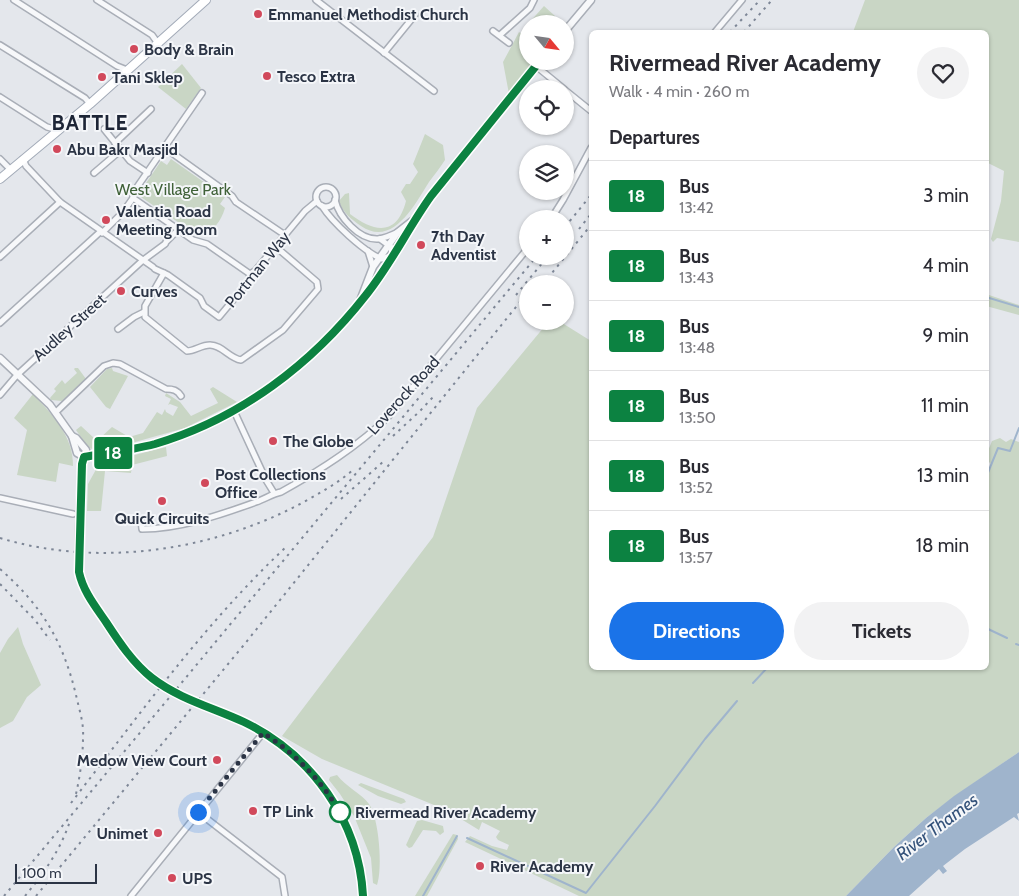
<!DOCTYPE html>
<meta charset="utf-8">
<style>
:root{--surface:#fff;--page:#f2f2f3;--text:#2b2b33;--muted:#7c7c81;--line:#e1e1e2;--accent:#1a73e8}
body{margin:0;font-family:Cabin,sans-serif;background:var(--page);color:var(--text);height:100vh;display:flex;flex-direction:column;font-size:19px;white-space:nowrap}
*{box-sizing:border-box;margin:0}
p{font-size:16px;color:var(--muted)}
.icon{flex:none;width:28px;height:28px;fill:none;stroke:currentColor;stroke-width:2;stroke-linecap:round;stroke-linejoin:round}
.map{position:relative;flex:1;overflow:hidden}
.details{position:absolute;left:589px;top:30px;width:400px;height:640px;display:flex;flex-direction:column;background:var(--surface);border-radius:8px;box-shadow:0 1px 4px #0004}
.details>*{flex:none}
.badge{padding:0 10px;border-radius:4px;font-size:18px;line-height:32px}
.needle{width:32px;rotate:119deg}
.buttons{position:absolute;left:519px;top:15px;display:grid;gap:10px}
.buttons a{display:grid;place-items:center;width:55px;height:55px;border-radius:50%;background:var(--surface);box-shadow:0 1px 4px #0004;font-size:25px}
.scale{position:absolute;left:15px;bottom:12px;width:82px;box-sizing:border-box;padding-left:5px;border:2px solid #2b3445;border-top:0;font-size:14px;line-height:18px;white-space:nowrap;color:#2b3445;-webkit-text-stroke:4px #f4f6f9;paint-order:stroke}
.you{position:absolute;width:25px;height:25px;margin:-12px;border:4px solid #fff;border-radius:50%;background:#1a73e8;box-shadow:0 0 0 8px #1a73e833}
.map>.badge{position:absolute;translate:-50% -50%;box-shadow:0 0 0 2px #fff}
h2{padding:0 20px;font-size:19px;line-height:45px}
.round{display:grid;place-items:center;flex:none;width:52px;height:52px;border-radius:26px;background:var(--page)}
.summary{display:flex;align-items:center;justify-content:space-between;height:85px;padding:0 20px}
h1{font-size:24px;font-weight:700;line-height:38px}
.button{display:flex;gap:10px;margin-top:auto;padding:10px 20px}
.button a{flex:1;height:58px;border-radius:30px;background:var(--accent);color:#fff;font-size:20px;font-weight:700;line-height:58px;text-align:center}
.button a+a{background:var(--page);color:var(--text)}
ul{padding:0;list-style:none}
li{display:flex;align-items:center;gap:15px;height:70px;padding:0 20px;border-top:1px solid var(--line)}
li div{flex:1}
li b{display:block;font-size:19px}
li em{font-style:normal}
li .badge{min-width:55px;font-weight:700;text-align:center}
.map>svg:first-child{display:block}
.green{fill:#c9d6c5}
.water{fill:#9fb4cc}
.lines{fill:none;stroke-linecap:round;stroke-linejoin:round}
.stream{stroke:#9fb4cc;stroke-width:2}
.minor-casing{stroke:#a9aeb7;stroke-width:8}
.tertiary-casing{stroke:#a9aeb7;stroke-width:9}
.primary-casing{stroke:#a3abb8;stroke-width:10}
.minor{stroke:#f7f8fa;stroke-width:5}
.tertiary{stroke:#f7f8fa;stroke-width:6}
.primary{stroke:#fff;stroke-width:8}
.rail{stroke:#7d8696;stroke-width:2;stroke-dasharray:2.5 5;stroke-linecap:butt}
.line-casing{stroke:#fff;stroke-width:11}
.line{stroke:#0c8241;stroke-width:8}
.walk{stroke:#2b3445;stroke-width:5;stroke-dasharray:0 9}
.poi-dot{fill:#d1495b;stroke:#f4f6f9;stroke-width:2}
.stop-dot{fill:#fff;stroke:#0c8241;stroke-width:2.5}
.labels{text-anchor:middle;stroke-width:4;stroke-linejoin:round;paint-order:stroke}
.poi-label{font-size:16px;font-weight:bold;fill:#2b3445;stroke:#f4f6f9;text-anchor:start}
.park-label{font-size:16px;fill:#3f6138;stroke:#f4f6f9}
.street-label{font-size:16px;fill:#2b3445;stroke:#f4f6f9}
.stop-label{font-size:16px;font-weight:bold;fill:#2b3445;stroke:#f4f6f9;text-anchor:start}
.water-label{font-size:18px;font-style:italic;fill:#34527a;stroke:#f4f6f9}
.district-label{font-size:21px;font-weight:bold;letter-spacing:1px;fill:#1d2536;stroke:#f4f6f9}
</style>
<div class="map">
<svg width="1019" height="896" viewBox="0 0 1019 896">
<rect width="100%" height="100%" fill="#e4e7ec"/>
<!-- green -->
<g class="green">
<path d="M865,0H1019V242L997,238L993,242L991,239L1001,201L1004,171L986,162V32H853Z"/>
<path d="M544,6L555,16L549,24H528Z"/>
<path d="M519,32L527,38L528,61H535L509,94L503,62Z"/>
<path d="M182,64L201,88L186,109L158,87Z"/>
<path d="M425,134L443,145L445,160C440,168 434,175 429,182C415,204 393,248 361,226C351,219 343,213 339,201L345,194L349,193L350,214C375,233 397,236 406,201L401,192L406,184H410L418,172L413,164Z"/>
<path d="M171,159L225,197L220,204L225,208C221,222 213,231 200,237L138,195L161,161L167,165Z"/>
<path d="M986,294L1019,305V315L986,306Z"/>
<path d="M549,321H559L591,341V668H986V471H989L992,465L989,462L988,451L992,441L1000,438L1006,442L1011,439L1019,442V752L955,796L926,818L894,847L846,896H579L465,842L470,836L492,846L507,850L509,845L498,840L496,837L500,831L482,822L479,830L461,819V817L467,816L434,805L322,759L282,736L433,537L477,408Z"/>
<path d="M75,368H78L86,379L62,401L51,400L50,398L56,391L54,389L62,380L65,384L77,373L74,369Z"/>
<path d="M112,368L113,371L128,376L110,409L106,407L90,387L107,369Z"/>
<path d="M213,387L237,402L185,428L128,444L92,449L87,446L76,430L81,426L95,439H99L112,427L129,437L143,433L157,412L162,415L165,409L166,412L173,416L178,407L170,404L168,405L171,399L165,396L166,393L180,402L191,416L218,403L210,389Z"/>
<path d="M33,394C52,414 74,437 73,466L59,463L56,482L17,475L27,430L14,418Z"/>
<path d="M166,447L167,456L132,465L131,473L105,471L101,511H87L88,484L99,464Z"/>
<path d="M18,627L23,644L41,685L27,697L13,721L0,728V653L8,639Z"/>
<path d="M337,775C346,787 361,793 369,804C379,818 383,869 377,885L373,883L371,858L354,816L340,794L329,780L330,777Z"/>
<path d="M361,783L404,799L406,802L401,804L378,796L358,785Z"/>
<path d="M422,820L443,826L444,832L440,835L436,831L423,830L412,847L409,848L406,845L417,821Z"/>
<path d="M453,834L457,835L458,839L427,896H415Z"/>
</g>
<!-- water -->
<path class="water" d="M1019,752V813L1017,814L1019,821L1014,817L965,849L943,866L947,871L943,874L939,869L909,896H846L894,847L926,818L954,796Z"/>
<g class="lines">
<!-- stream -->
<g class="stream">
<path d="M986,297L1019,307"/>
<path d="M987,475L998,448L1010,451L1019,428"/>
<path d="M986,628L1007,638"/>
<path d="M1016,644L1019,645"/>
<path d="M753,683L767,668"/>
<path d="M467,838L586,893L655,806L705,739L737,701"/>
<path d="M423,896L457,836"/>
</g>
<!-- minor casing -->
<g class="minor-casing">
<g id="minor">
<path d="M14,0L117,66L127,70"/>
<path d="M97,0L152,35L157,42"/>
<path d="M316,0L434,91"/>
<path d="M493,31L509,43"/>
<path d="M715,32L742,0"/>
<path d="M500,35L530,8L534,0"/>
<path d="M0,45L85,98L90,104"/>
<path d="M384,53L415,15"/>
<path d="M536,66L564,89"/>
<path d="M565,90L591,111"/>
<path d="M0,97L47,127L58,130"/>
<path d="M104,129L130,161L148,173"/>
<path d="M115,143L151,109"/>
<path d="M165,148L232,196L236,202L285,235"/>
<path d="M0,159L11,170"/>
<path d="M23,159L26,166L60,202L153,267"/>
<path d="M94,173L121,150"/>
<circle cx="326" cy="197" r="10"/>
<path d="M133,198L193,240L207,244L250,274"/>
<path d="M335,200C339,217 359,240 378,239C385,238 392,235 398,232"/>
<path d="M322,206C332,222 364,252 382,259L392,255L391,247L380,239"/>
<path d="M123,212L133,198V193L202,93"/>
<path d="M551,219L563,200L591,148"/>
<path d="M102,233L121,214"/>
<path d="M166,242L179,229"/>
<path d="M368,251L373,267"/>
<path d="M0,257L60,202"/>
<path d="M155,269L168,275L200,298L204,306L219,317L249,281L250,274L255,271L305,211L317,201"/>
<path d="M164,273L145,306V317L187,351C195,351 201,345 210,345C222,345 229,358 241,360L283,330L318,289L317,282L276,247"/>
<path d="M0,323L100,232"/>
<path d="M118,329L134,317L144,312"/>
<path d="M0,395L17,375L142,261L165,244"/>
<path d="M234,411L266,480L274,493"/>
<path d="M56,412L104,366L113,363L120,364L166,389C173,389 177,390 181,396"/>
<path d="M0,498L73,514"/>
<path d="M141,519L142,529C180,529 220,515 256,502C265,499 272,494 281,492C319,471 356,448 388,417L528,248"/>
<path d="M198,812L282,877L285,896"/>
<path d="M131,896L263,733"/>
</g>
</g>
<!-- tertiary casing -->
<g class="tertiary-casing">
<g id="tertiary">
<path d="M565,31L591,0"/>
<path d="M361,298L373,267L398,232L412,221"/>
<path d="M0,358L50,405L72,436L76,438L86,450L82,464C81,490 79,517 79,543C79,556 77,569 81,581C86,596 98,610 107,623C120,643 133,664 153,678C180,699 215,708 245,723C312,756 359,821 363,896"/>
<path d="M72,436L77,453L84,457"/>
<path d="M84,457C108,453 132,450 155,444C240,419 312,364 366,295C391,264 408,228 431,196L540,61"/>
</g>
</g>
<!-- primary casing -->
<g class="primary-casing">
<path id="primary" d="M0,179L90,104L206,0"/>
</g>
<!-- minor -->
<use href="#minor" class="minor"/>
<!-- tertiary -->
<use href="#tertiary" class="tertiary"/>
<!-- primary -->
<use href="#primary" class="primary"/>
<!-- rail -->
<g class="rail">
<path d="M730,32L760,0"/>
<path d="M744,32L772,0"/>
<path d="M565,227L591,195"/>
<path d="M579,229L591,214"/>
<path d="M543,284L591,225"/>
<path d="M516,295L548,256"/>
<path d="M393,436L420,411L434,396"/>
<path d="M341,499L384,461"/>
<path d="M0,538C99,568 212,551 302,503C320,493 338,483 353,470"/>
<path d="M0,569C42,606 63,641 76,695C79,709 84,723 83,737C83,756 80,776 76,794"/>
<path d="M0,584L35,620L50,640"/>
<path d="M71,803C139,715 205,623 286,547"/>
<path d="M4,896L537,256"/>
<path d="M25,896C44,873 61,849 70,821"/>
<path d="M36,896L243,646L528,292"/>
</g>
</g>
<g class="lines">
<!-- line casing -->
<g class="line-casing">
<path id="line" d="M363,896C359,821 312,755 244,722C214,708 179,699 152,678C133,663 119,642 106,622C95,606 83,591 79,572L82,464L84,457C108,453 132,450 155,444C240,419 312,364 366,295C391,264 408,228 431,196L540,61"/>
</g>
<!-- line -->
<use href="#line" class="line"/>
<!-- walk -->
<path class="walk" d="M198,812L263,733C295,753 322,781 341,814L340,812"/>
</g>
<!-- markers -->
<g class="poi-dot">
<circle cx="258" cy="14" r="5"/>
<circle cx="134" cy="49" r="5"/>
<circle cx="267" cy="76" r="5"/>
<circle cx="102" cy="77" r="5"/>
<circle cx="57" cy="149" r="5"/>
<circle cx="106" cy="220" r="5"/>
<circle cx="421" cy="245" r="5"/>
<circle cx="121" cy="291" r="5"/>
<circle cx="273" cy="441" r="5"/>
<circle cx="205" cy="483" r="5"/>
<circle cx="162" cy="501" r="5"/>
<circle cx="217" cy="760" r="5"/>
<circle cx="253" cy="811" r="5"/>
<circle cx="158" cy="833" r="5"/>
<circle cx="480" cy="866" r="5"/>
<circle cx="172" cy="878" r="5"/>
</g>
<circle class="stop-dot" cx="340" cy="812" r="10"/>
<g class="labels">
<!-- poi labels -->
<g class="poi-label">
<text x="268" y="20">Emmanuel Methodist Church</text>
<text x="144" y="55">Body &amp; Brain</text>
<text x="277" y="82">Tesco Extra</text>
<text x="112" y="83">Tani Sklep</text>
<text x="67" y="155">Abu Bakr Masjid</text>
<text x="116" y="217">Valentia Road<tspan x="116" dy="18">Meeting Room</tspan></text>
<text x="431" y="242">7th Day<tspan x="431" dy="18">Adventist</tspan></text>
<text x="131" y="297">Curves</text>
<text x="283" y="447">The Globe</text>
<text x="215" y="480">Post Collections<tspan x="215" dy="18">Office</tspan></text>
<text x="162" y="524" text-anchor="middle">Quick Circuits</text>
<text x="207" y="766" text-anchor="end">Medow View Court</text>
<text x="263" y="817">TP Link</text>
<text x="148" y="839" text-anchor="end">Unimet</text>
<text x="490" y="872">River Academy</text>
<text x="182" y="884">UPS</text>
</g>
<!-- park labels -->
<g class="park-label">
<text x="173" y="195">West Village Park</text>
</g>
<!-- street labels -->
<g class="street-label">
<text transform="translate(257 269) rotate(-51)" y="6">Portman Way</text>
<text transform="translate(69 327) rotate(-42)" y="6">Audley Street</text>
<text transform="translate(403 395) rotate(-48)" y="6">Loverock Road</text>
</g>
<!-- stop labels -->
<g class="stop-label">
<text x="355" y="818">Rivermead River Academy</text>
</g>
<!-- water labels -->
<g class="water-label">
<text transform="translate(937 827) rotate(-37)" y="6">River Thames</text>
</g>
<!-- district labels -->
<g class="district-label">
<text x="90" y="130">BATTLE</text>
</g>
</g>
</svg>
<div class="buttons">
<a><svg class="needle" viewBox="-14 -14 28 28"><path d="M0-13l5 13h-10z" fill="#e53935"/><path d="M0 13l5-13h-10z" fill="#7c7c81"/></svg></a>
<a><svg class="icon" aria-label="locate" viewBox="0 0 24 24"><circle cx="12" cy="12" r="6"/><path d="M12 2v4M12 18v4M2 12h4M18 12h4"/></svg></a>
<a><svg class="icon" aria-label="layers" viewBox="0 0 24 24"><path d="M12 4l9 5-9 5-9-5zM3 14l9 5 9-5"/></svg></a>
<a>+</a>
<a>−</a>
</div>
<div class="scale">100 m</div>
<div class="you" style="left:198px;top:812px"></div>
<b class="badge" style="left:113px;top:453px;background:#0c8241;color:#fff">18</b>
<section class="details">
<div class="summary"><div><h1>Rivermead River Academy</h1><p>Walk · 4 min · 260 m</p></div><a class="round"><svg class="icon" aria-label="heart" viewBox="0 0 24 24"><path d="M12 20l-8-8c-3-5 5-10 8-4 3-6 11-1 8 4z"/></svg></a></div>
<h2>Departures</h2>
<ul>
<li><span class="badge" style="background:#0c8241;color:#fff">18</span><div><b>Bus</b><p>13:42</p></div><em>3 min</em></li>
<li><span class="badge" style="background:#0c8241;color:#fff">18</span><div><b>Bus</b><p>13:43</p></div><em>4 min</em></li>
<li><span class="badge" style="background:#0c8241;color:#fff">18</span><div><b>Bus</b><p>13:48</p></div><em>9 min</em></li>
<li><span class="badge" style="background:#0c8241;color:#fff">18</span><div><b>Bus</b><p>13:50</p></div><em>11 min</em></li>
<li><span class="badge" style="background:#0c8241;color:#fff">18</span><div><b>Bus</b><p>13:52</p></div><em>13 min</em></li>
<li><span class="badge" style="background:#0c8241;color:#fff">18</span><div><b>Bus</b><p>13:57</p></div><em>18 min</em></li>
</ul>
<div class="button"><a>Directions</a><a>Tickets</a></div>
</section>
</div>
